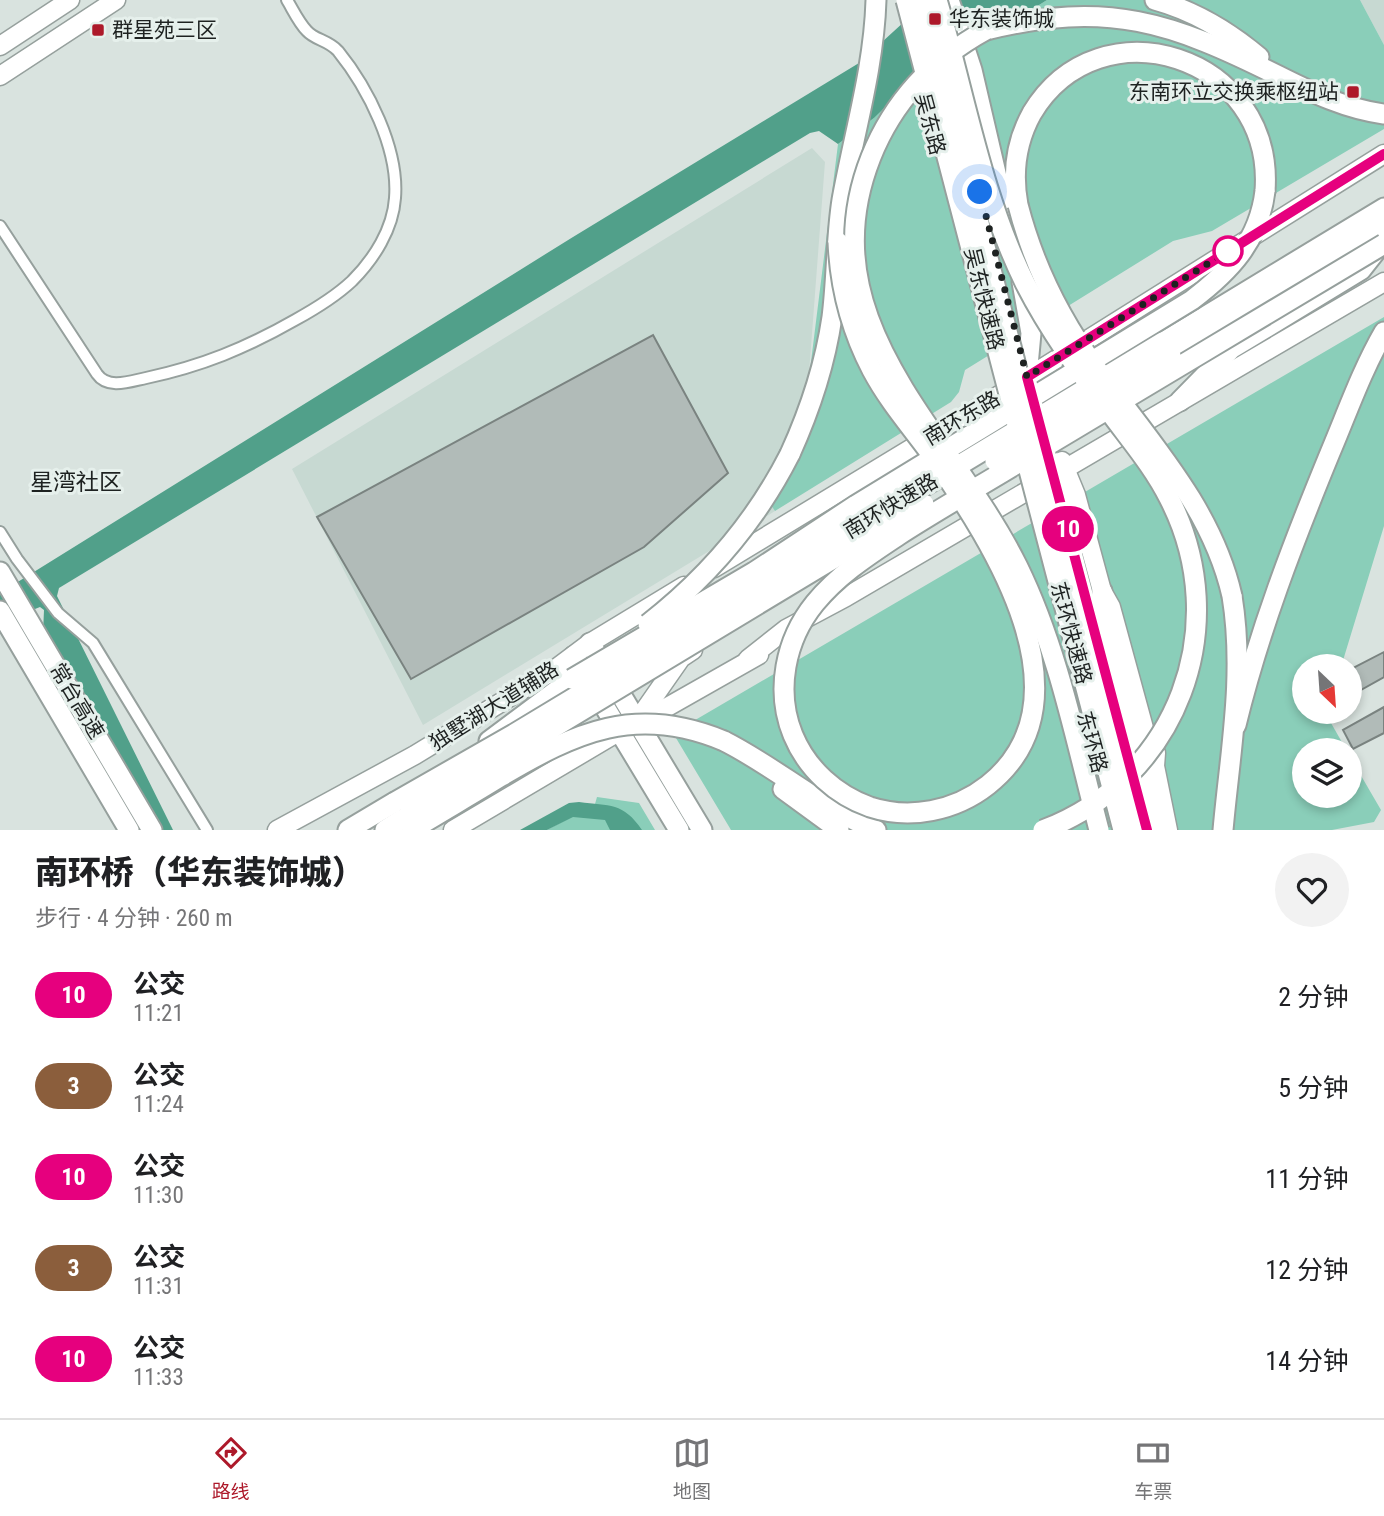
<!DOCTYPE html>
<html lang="zh">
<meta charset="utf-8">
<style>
:root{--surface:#fff;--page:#f2f2f2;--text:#202124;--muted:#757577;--line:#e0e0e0;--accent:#ad192a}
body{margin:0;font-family:"Roboto Condensed","Noto Sans SC",sans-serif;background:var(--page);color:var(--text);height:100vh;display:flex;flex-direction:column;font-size:26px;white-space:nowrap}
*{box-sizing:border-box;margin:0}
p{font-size:23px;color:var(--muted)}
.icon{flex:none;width:38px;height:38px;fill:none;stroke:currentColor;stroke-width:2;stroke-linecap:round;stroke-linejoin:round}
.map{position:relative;height:830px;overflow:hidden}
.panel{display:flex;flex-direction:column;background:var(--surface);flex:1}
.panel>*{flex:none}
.badge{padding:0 14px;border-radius:23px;font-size:24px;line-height:46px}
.needle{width:46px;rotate:155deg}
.buttons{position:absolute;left:1292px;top:654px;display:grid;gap:14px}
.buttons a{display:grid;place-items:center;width:70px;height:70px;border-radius:50%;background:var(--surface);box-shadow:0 4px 10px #0003;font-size:35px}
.you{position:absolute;width:35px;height:35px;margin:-18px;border:5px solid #fff;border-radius:50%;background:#1a73e8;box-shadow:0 0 0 10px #1a73e833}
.map>.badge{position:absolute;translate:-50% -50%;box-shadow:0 0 0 4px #fff}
.round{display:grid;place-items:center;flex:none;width:74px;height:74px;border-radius:37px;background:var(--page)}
.summary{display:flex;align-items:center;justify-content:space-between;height:119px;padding:0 35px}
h1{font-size:33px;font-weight:800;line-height:52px}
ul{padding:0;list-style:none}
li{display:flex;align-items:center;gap:21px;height:91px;padding:0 35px}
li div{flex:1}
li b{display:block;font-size:26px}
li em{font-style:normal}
li .badge{min-width:77px;font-weight:700;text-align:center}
.menu{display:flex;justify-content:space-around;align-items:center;height:98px;border-top:2px solid var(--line);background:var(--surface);font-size:19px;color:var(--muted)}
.menu a{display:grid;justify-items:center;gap:4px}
.menu .selected{color:var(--accent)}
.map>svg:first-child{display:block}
.built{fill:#c7d9d2}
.green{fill:#8aceb9}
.water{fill:#51a08a}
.building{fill:#b1bbb8;stroke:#7a8380;stroke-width:2}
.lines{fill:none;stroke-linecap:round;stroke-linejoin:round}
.street-casing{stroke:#96a09d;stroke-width:14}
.primary-casing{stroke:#96a09d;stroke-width:21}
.highway-casing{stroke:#96a09d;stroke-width:23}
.street{stroke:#fff;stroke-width:10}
.primary{stroke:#fff;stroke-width:18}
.highway{stroke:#fff;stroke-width:19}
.highway-bridge-casing{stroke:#96a09d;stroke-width:23;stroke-linecap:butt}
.highway-bridge{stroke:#fff;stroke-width:19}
.line-casing{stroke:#fff;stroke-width:16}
.line{stroke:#e6007e;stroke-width:10}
.walk{stroke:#1e2221;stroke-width:7;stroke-dasharray:0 12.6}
.poi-dot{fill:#ad192a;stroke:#e6f0ec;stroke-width:2.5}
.stop-dot{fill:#fff;stroke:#e6007e;stroke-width:3.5}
.labels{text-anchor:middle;stroke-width:6;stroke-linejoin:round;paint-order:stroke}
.poi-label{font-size:21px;fill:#1e2221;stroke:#e6f0ec;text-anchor:start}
.street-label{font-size:21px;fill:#1e2221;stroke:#e6f0ec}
.neighbourhood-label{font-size:23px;fill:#1e2221;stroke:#e6f0ec}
</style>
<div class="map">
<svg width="1384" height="830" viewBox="0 0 1384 830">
<rect width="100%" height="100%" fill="#d9e3df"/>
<!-- built -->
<g class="built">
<path d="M1360,0H1384V45Z"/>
<path d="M812,148L825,162L808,386L791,434L761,491L775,511L423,725L292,469Z"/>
</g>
<!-- green -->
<g class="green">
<path d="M1047,0H1360L1384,45V129L1212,231L1173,241L965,370L959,392L951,402L775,511L761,491L780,456L808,386L838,144L874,118L901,92Z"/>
<path d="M1384,317V526L1341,667H1304V712H1328L1327,716L1347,751H1304V796H1349V755L1381,810L1374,822L1332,830H731L673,733Z"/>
<path d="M597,797L639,803L655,830H547L595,804Z"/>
</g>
<!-- water -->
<g class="water">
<path d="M928,0H1047L901,92L874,118L838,144L819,131L810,133L59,588L57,596L173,830H140L43,633L44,610L40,607L35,609L0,630V593L573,237L859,63Z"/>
<path d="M579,802C610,806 623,802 642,830H610L605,820L573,817L547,830H520L569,803Z"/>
</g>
<!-- building -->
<g class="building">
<path d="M653,335L728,473L644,547L411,679L317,517Z"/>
<path d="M1384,652V677L1352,695L1349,690V670Z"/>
<path d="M1384,707V733L1353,749L1343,730Z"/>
</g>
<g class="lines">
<!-- street casing -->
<g class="street-casing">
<g id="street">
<path d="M0,226L97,374C108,390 131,381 146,378C202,366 246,348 295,320C315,309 335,297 352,281C374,259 393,229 395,198C399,149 368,88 338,51C328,40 315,40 307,31C299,23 293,10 287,0"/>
<path d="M0,532L17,559L58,613L93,643L207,830"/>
</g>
</g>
<!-- primary casing -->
<g class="primary-casing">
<g id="primary">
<path d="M0,46L70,0"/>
<path d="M0,76L116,0"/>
<path d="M1043,433L1072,545"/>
<path d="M1062,461L1076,495L1102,591L1111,607L1147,739L1156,753L1155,766L1168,830"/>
<path d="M714,568L1001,394L1384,154"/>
<path d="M748,659L786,629L846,597L1384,282"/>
<path d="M637,721L681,658L693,650"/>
<path d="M277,830L415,755L554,670L590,643L684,586"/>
<path d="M453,830L620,731L662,710L759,655"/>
</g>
</g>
<!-- highway casing -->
<g class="highway-casing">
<g id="highway">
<path d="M949,0L972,70L1009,229"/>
<path d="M1155,0C1195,11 1228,31 1259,57"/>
<path d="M986,30C1108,0 1171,22 1279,76C1313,93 1346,109 1384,114"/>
<path d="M1018,205C1012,173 1016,142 1032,113C1100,0 1275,56 1265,191"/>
<path d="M1022,282L1031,333L1027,377"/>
<path d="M1163,342L1384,208"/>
<path d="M1171,356L1384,227"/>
<path d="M1180,401L1231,349L1361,270L1379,247"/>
<path d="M790,454C810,410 825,365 832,317C837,278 836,238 842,200C854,133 874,68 876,0"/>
<path d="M0,572L152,830"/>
<path d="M1102,591L1101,610L1156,830"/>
<path d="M0,611L129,830"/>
<path d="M590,643L702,830"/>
<path d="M574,656L679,830"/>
<path d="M1236,725C1259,631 1293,543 1330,453C1347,413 1362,370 1384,332"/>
<path d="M489,741L572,679"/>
<path d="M724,741C776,767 821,808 876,830"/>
<path d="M783,789L839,830"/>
<path d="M348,830L395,802"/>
<path d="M385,830L407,816"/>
<path d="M1223,830C1230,752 1245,675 1232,596"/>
</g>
</g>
<!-- street -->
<use href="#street" class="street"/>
<!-- primary -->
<use href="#primary" class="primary"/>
<!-- highway -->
<use href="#highway" class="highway"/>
<!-- highway-bridge casing -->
<g class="highway-bridge-casing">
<g id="highway-bridge">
<path d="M906,0L1123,830"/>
<path d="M921,0L1028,412"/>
<path d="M937,0C965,94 981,194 1025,283C1049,330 1080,373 1112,415C1132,442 1154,468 1169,498C1235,626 1178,779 1043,830"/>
<path d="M986,30C933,59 893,102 871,157C805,324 952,432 1018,567C1058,649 1076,742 1099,830"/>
<path d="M1018,205C1033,263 1061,320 1096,368C1148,440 1212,507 1232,596"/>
<path d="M838,242C840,287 851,330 872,370C889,402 913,429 934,458C992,542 1095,700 988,785C955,811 910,820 870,807C836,795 807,769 793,735C775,691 785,640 815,603C839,574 869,555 899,535C936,511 975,489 1013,466C1137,392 1260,318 1384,244"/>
<path d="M1035,441L1138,830"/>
<path d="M995,461L1171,356"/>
<path d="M648,624C707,578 756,521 790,454"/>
<path d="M572,679L754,572L856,505L1192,300C1230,271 1259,241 1265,191"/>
<path d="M395,802L514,734L1163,342"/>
<path d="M407,816L924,504"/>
<path d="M412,830C441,812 471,795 500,777C576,732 636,704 724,741"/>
</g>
</g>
<!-- highway-bridge -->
<use href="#highway-bridge" class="highway-bridge"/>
</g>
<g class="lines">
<!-- line casing -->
<g class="line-casing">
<path id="line" d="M1147,830L1027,377L1384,154"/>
</g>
<!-- line -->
<use href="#line" class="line"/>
<!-- walk -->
<path class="walk" d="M980,192L1027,377L1228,251"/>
</g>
<!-- markers -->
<g class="poi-dot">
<rect x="928" y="12" width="14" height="14" rx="3.5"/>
<rect x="91" y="23" width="14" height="14" rx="3.5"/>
<rect x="1346" y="85" width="14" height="14" rx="3.5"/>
</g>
<circle class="stop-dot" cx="1228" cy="251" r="14"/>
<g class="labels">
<!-- poi labels -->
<g class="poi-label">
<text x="949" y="26">华东装饰城</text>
<text x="112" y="37">群星苑三区</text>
<text x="1339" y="99" text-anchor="end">东南环立交换乘枢纽站</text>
</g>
<!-- street labels -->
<g class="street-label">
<text transform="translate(930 124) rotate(75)" y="7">吴东路</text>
<text transform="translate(984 299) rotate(76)" y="7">吴东快速路</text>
<text transform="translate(962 418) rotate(-31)" y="7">南环东路</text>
<text transform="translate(891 506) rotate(-31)" y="7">南环快速路</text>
<text transform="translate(1071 633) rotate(75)" y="7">东环快速路</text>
<text transform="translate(77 701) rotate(59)" y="7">常台高速</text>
<text transform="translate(494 706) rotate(-32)" y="7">独墅湖大道辅路</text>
<text transform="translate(1092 742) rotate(75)" y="7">东环路</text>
</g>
<!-- neighbourhood labels -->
<g class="neighbourhood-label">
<text x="76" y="490">星湾社区</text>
</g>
</g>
</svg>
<div class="buttons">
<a><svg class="needle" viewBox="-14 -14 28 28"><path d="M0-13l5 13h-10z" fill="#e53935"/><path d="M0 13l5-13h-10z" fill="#757577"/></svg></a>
<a><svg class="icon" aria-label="layers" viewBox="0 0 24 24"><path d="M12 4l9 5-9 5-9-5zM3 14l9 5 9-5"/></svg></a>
</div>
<div class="you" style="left:980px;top:192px"></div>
<b class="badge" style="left:1068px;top:529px;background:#e6007e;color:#fff">10</b>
</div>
<section class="panel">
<div class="summary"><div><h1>南环桥（华东装饰城）</h1><p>步行 · 4 分钟 · 260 m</p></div><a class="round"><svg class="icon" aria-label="heart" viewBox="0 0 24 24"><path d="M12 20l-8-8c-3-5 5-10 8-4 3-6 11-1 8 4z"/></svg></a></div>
<ul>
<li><span class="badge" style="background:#e6007e;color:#fff">10</span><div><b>公交</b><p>11:21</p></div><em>2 分钟</em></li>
<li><span class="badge" style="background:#8b5e3c;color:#fff">3</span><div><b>公交</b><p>11:24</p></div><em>5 分钟</em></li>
<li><span class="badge" style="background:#e6007e;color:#fff">10</span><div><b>公交</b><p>11:30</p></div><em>11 分钟</em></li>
<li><span class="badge" style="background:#8b5e3c;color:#fff">3</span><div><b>公交</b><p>11:31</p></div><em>12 分钟</em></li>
<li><span class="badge" style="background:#e6007e;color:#fff">10</span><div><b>公交</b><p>11:33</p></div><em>14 分钟</em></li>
</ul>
</section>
<nav class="menu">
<a class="selected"><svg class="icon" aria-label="directions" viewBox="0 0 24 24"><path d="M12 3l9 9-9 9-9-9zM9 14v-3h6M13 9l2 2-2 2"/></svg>路线</a>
<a><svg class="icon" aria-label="map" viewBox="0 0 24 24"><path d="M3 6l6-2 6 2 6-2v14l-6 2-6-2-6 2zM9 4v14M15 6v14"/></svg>地图</a>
<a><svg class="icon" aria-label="tickets" viewBox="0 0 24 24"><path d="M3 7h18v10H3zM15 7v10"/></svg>车票</a>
</nav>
